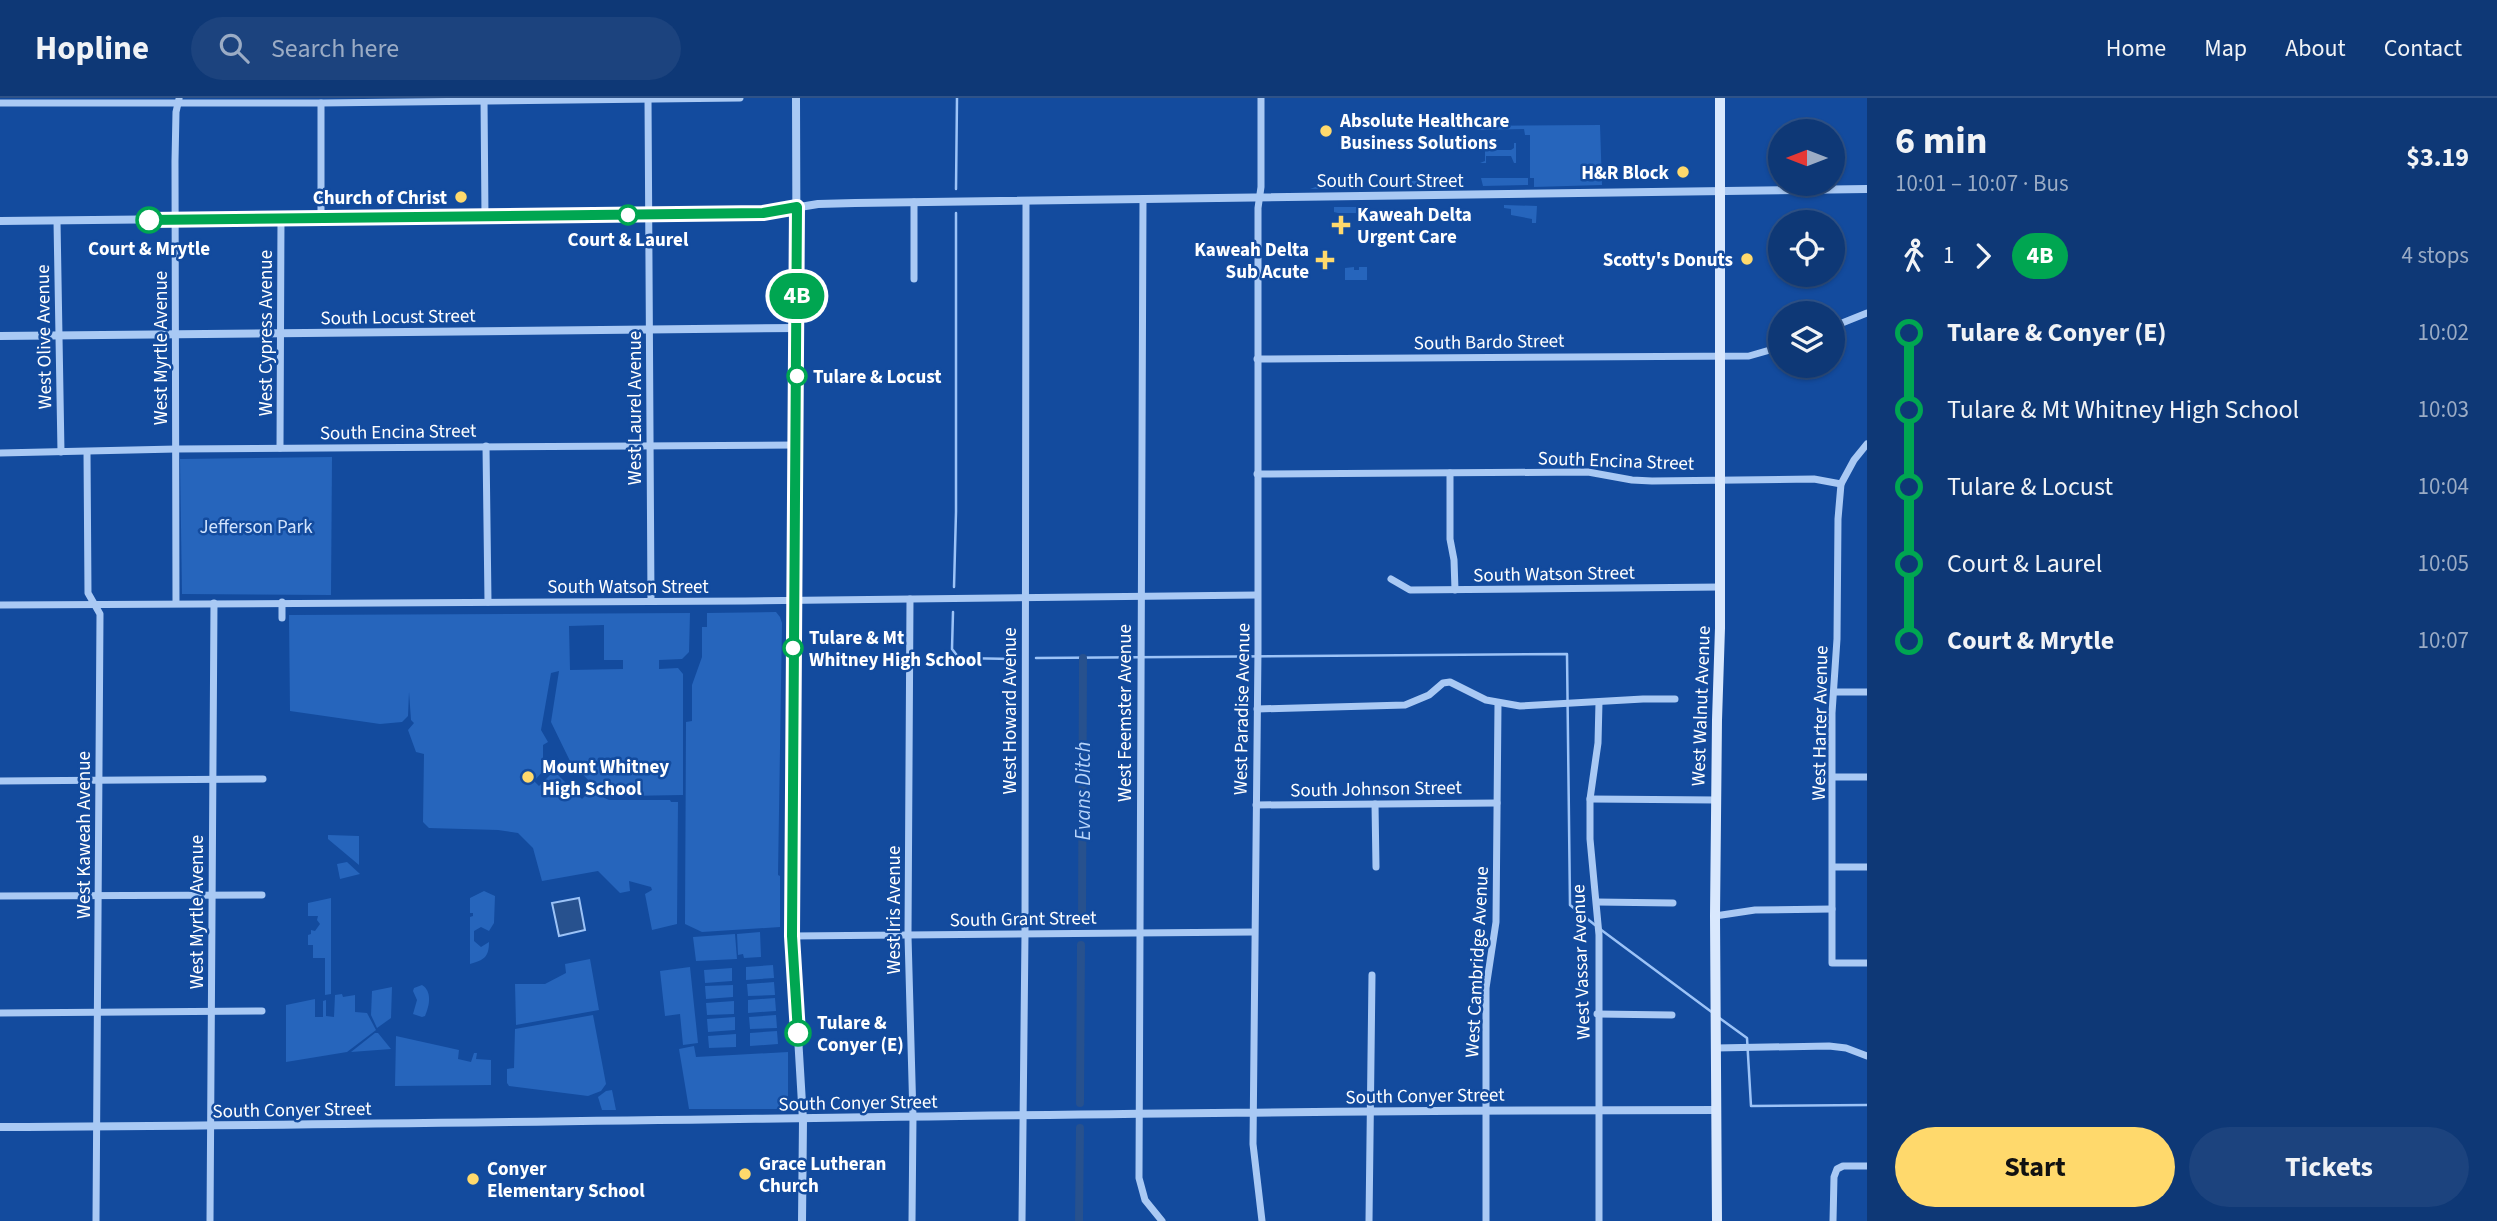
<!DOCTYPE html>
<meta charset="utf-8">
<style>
:root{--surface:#0e3876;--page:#1c437e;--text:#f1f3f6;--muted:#9bacc5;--line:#2e5288;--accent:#ffd96c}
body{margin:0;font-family:"Source Sans 3",sans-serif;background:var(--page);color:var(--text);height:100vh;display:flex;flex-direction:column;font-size:26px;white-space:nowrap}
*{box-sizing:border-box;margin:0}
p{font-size:23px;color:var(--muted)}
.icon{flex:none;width:38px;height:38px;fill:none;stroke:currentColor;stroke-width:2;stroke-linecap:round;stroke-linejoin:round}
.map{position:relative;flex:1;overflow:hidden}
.drawer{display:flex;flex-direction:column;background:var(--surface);width:630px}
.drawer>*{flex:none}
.badge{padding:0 14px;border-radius:23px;font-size:24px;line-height:46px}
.needle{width:46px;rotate:270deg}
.controls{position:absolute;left:1768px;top:21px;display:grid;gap:14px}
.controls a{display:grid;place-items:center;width:77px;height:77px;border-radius:50%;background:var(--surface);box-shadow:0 2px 5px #0004,0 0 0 2px var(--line);font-size:35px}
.map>.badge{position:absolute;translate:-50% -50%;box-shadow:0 0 0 4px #fff}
.legs{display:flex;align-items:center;gap:10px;height:77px;padding:0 28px;font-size:23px}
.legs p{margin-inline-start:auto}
.head{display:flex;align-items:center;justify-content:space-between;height:119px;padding:0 28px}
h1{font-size:38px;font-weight:700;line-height:52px}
.button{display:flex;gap:14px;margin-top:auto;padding:14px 28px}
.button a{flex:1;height:80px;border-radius:42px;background:var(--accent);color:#111;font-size:28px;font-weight:700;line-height:80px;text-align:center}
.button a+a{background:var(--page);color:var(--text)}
ul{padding:0 28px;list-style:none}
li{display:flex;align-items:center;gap:24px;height:77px;font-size:26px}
li i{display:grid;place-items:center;width:10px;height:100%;margin:0 9px;background:currentColor}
li i::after{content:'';width:18px;height:18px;margin:-9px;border:5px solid;border-radius:50%;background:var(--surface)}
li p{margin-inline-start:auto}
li:first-child i{background:linear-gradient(#0000 50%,currentColor 0)}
li:last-child i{background:linear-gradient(currentColor 50%,#0000 0)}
header{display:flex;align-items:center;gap:42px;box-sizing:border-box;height:98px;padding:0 35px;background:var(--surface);border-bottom:2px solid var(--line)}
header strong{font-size:33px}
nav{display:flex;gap:38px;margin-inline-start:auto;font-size:24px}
.search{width:490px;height:63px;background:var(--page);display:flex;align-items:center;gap:18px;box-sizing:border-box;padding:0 24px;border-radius:38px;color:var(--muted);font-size:26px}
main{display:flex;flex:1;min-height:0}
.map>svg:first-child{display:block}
.green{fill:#2665bc;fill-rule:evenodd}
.water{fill:#27518e;stroke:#9cc3f7;stroke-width:2}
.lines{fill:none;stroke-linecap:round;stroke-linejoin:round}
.stream{stroke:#9cc3f7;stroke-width:2.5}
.canal{stroke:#27518e;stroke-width:8}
.minor{stroke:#a9c9f4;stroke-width:7}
.tertiary{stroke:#a9c9f4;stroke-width:8}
.secondary{stroke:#d9e8fd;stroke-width:10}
.line-1-casing{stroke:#fff;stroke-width:16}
.line-1{stroke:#00a651;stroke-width:10}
.poi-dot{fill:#ffd96c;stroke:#134b9e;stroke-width:2.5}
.stop-1-dot{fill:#fff;stroke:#00a651;stroke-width:3.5}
.labels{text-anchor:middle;stroke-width:5;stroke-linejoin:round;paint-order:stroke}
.poi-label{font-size:19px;font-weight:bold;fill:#fff;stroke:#134b9e;text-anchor:start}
.street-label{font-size:19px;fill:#fff;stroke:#134b9e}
.stop-label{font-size:19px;font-weight:bold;fill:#fff;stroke:#134b9e;text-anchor:start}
.park-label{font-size:19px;fill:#d2e4fd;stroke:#134b9e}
.water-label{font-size:21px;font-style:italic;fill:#b6d3fa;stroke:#134b9e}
</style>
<header>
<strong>Hopline</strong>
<div class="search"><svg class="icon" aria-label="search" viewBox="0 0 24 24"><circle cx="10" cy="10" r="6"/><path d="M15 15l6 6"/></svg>Search here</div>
<nav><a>Home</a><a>Map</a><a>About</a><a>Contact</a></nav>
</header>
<main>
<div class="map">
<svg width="1867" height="1123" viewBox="0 0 1867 1123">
<rect width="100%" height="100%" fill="#134b9e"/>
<!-- green -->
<g class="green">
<path d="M1600,27L1602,87L1534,89V80H1530V37H1525L1524,31L1478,32L1474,28Z"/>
<path d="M1514,45H1516V65H1514L1511,58H1486V65H1480L1485,63V47L1480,46H1486V52H1511L1514,50Z"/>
<path d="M1456,77H1461L1462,88L1406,87V83L1456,82Z"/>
<path d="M1481,80H1528V87L1483,88Z"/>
<path d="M1324,86H1357L1365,90L1310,91Z"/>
<path d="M1504,107L1537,108L1536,125H1532V121L1511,117V111L1504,110Z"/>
<path d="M1334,109H1367V115H1338L1334,114Z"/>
<path d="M1354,169V172H1359V169H1367V182H1345V170Z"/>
<path d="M332,359L331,497L182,496L180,361Z"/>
<path d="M776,514L780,519L782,525L778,777L780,778V829L702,834L685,826L686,624L692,623V587L702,559V529H707V515Z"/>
<path d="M690,515L689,554L682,561L659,562V571L678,570L683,576V697L625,698L592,686L570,663L551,624L559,573L551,575L541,632L548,644L543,647V673L534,683L539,688L550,677H558L582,701L590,693L609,702H670L671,704H678L677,826L652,832L645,796L652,792L651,789L629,783L630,793L620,795L598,773L542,783L533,750L518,735L498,732L429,730L423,724L424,656L416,654L408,632L414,625L411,622L409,594L408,618L402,624L380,626L290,613L289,517ZM604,527V562H623V571L570,572L569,528Z"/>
<path d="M328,737L359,738V767L328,741Z"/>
<path d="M347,764L360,776L340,781L337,766Z"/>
<path d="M484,793L495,798L494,825L489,833L481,829L474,833V843L481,849L489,844C489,859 484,862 470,866V819L473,818V815H470V800Z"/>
<path d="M331,800V896L325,897V860H313V847H308V837L311,836V832L315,833L320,826L317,822L318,818H308V805Z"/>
<path d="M760,834L761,859L744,860L743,856L738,857L737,836Z"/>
<path d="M735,836L737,861L696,863L693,839Z"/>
<path d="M590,861L599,912L516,927L515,886H545L566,875L565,866Z"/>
<path d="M773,867L774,880L746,882V869Z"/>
<path d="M690,869L698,945L683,947L680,916L665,918L660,873Z"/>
<path d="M732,870V883L705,885L704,872Z"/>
<path d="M774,884L775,897L748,898L747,886Z"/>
<path d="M422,887C432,893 430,907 425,918L422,919L413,916L417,902L413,893L414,890Z"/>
<path d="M733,887V899L706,901L705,888Z"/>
<path d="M392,889L391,920L377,930L371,917L372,893Z"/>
<path d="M342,896L343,899L355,897V914L367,915L376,932L347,954L286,964V907L315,901V919H323V903L326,902V918L334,919L335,897Z"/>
<path d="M775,900L776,913L748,915V902Z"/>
<path d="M734,903V916L707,917L706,905Z"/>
<path d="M593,917L606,986L601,993L588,998L509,988L507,985V971L514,970L515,931Z"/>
<path d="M776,917L777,930L750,931L749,919Z"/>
<path d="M735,919V932L708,934L707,921Z"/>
<path d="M777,933L778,946L750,948V935Z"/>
<path d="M375,935H378L391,951L351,954Z"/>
<path d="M736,936V949L709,950L708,938Z"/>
<path d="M396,938L459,952L458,961L471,964L474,955H477L476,961L491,962V987L395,988Z"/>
<path d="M694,948L696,959L788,954V1004L780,1011H689L679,951Z"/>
<path d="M612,992L616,1012H602L598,999L606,993Z"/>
</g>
<!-- water -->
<path class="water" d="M579,800L585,832L559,838L552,805Z"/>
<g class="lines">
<!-- stream -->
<g class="stream">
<path d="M956,91L957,0"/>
<path d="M954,489L956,414V115"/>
<path d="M953,514L952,551L959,560L1014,561"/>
<path d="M1036,560L1567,556L1570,807L1595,827"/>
<path d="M1600,831L1713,915"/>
<path d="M1718,919L1747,940L1751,1008L1867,1007"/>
</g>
<!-- canal -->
<g class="canal">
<path d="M1082,825L1083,560"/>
<path d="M1080,1005L1081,847"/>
<path d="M1079,1123L1080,1030"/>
</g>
<!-- minor -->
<g class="minor">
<path d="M484,0L485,119"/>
<path d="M648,0L651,503"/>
<path d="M1261,0V89L1258,110V552L1253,1046L1262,1123"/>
<path d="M0,5H321L740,0"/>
<path d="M321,5V120"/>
<path d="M1143,101L1139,1080L1145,1102L1162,1123"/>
<path d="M914,104V181"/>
<path d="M57,123L61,354"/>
<path d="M1832,229L1867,215"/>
<path d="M1257,261L1749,258L1780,249"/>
<path d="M486,348L488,504"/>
<path d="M280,350L281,121"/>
<path d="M87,354L88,495L100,516L96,1123"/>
<path d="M0,355L176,351L796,347"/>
<path d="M1450,375V441L1454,462L1455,492"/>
<path d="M1257,376L1588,374L1632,382L1652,383L1814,381L1841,386L1854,362L1867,346"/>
<path d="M1841,386L1838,421L1837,541L1832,615V865H1867"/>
<path d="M1391,481L1410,492L1721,489"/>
<path d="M910,501L908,838L913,1019L912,1123"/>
<path d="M176,505L175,63L176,14L179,1"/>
<path d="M0,507L745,503L1257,497"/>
<path d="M282,520V504"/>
<path d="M1835,594H1867"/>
<path d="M1257,611L1405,607L1429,597L1443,585L1450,584L1486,602L1520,608L1643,601H1675"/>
<path d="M1833,679H1867"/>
<path d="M0,683L263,681"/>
<path d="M1590,701L1716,702"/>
<path d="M1375,706L1376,769"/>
<path d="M1256,707L1497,705"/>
<path d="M1833,769H1867"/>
<path d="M0,798L262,797"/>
<path d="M1597,804L1673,805"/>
<path d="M1715,818L1755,812L1832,811"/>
<path d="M792,838L1254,834"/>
<path d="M0,915L262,913"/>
<path d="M1597,916L1672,917"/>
<path d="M1716,950L1829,948L1846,950L1867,958"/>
<path d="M210,1123L214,505"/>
<path d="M1022,1123L1025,836L1026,103"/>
<path d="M1369,1123L1372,877"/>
<path d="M1486,1123V890L1496,824L1498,606"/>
<path d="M1599,1123V837L1590,741V701L1598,645L1599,604"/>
<path d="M1833,1123L1834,1079L1837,1071L1843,1068H1867"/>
</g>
<!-- tertiary -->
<g class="tertiary">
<path d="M796,0L797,298L792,838L803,1022L802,1123"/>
<path d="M0,123L763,115L818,106L855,105L1867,91"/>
<path d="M0,238L797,230"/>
<path d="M0,1029C572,1026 1145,1012 1717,1012"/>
</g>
<!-- secondary -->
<path class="secondary" d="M1717,1123L1715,818L1717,622L1720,530V0"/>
</g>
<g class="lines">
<!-- line-1 casing -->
<g class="line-1-casing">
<path id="line-1" d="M149,122L763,115L797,109L792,838L798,935"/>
</g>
<!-- line-1 -->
<use href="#line-1" class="line-1"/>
</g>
<!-- markers -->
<g class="poi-dot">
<circle cx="1326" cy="33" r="7"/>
<circle cx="1683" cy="74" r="7"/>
<circle cx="461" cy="99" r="7"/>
<path d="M1337.5 116.5h7v7h7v7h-7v7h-7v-7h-7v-7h7z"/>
<circle cx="1747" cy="161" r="7"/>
<path d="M1321.5 151.5h7v7h7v7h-7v7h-7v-7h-7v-7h7z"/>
<circle cx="528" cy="679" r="7"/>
<circle cx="745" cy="1076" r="7"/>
<circle cx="473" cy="1081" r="7"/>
</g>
<g class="stop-1-dot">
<circle cx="628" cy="117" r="9"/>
<circle cx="149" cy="122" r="12"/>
<circle cx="797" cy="278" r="9"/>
<circle cx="793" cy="550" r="9"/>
<circle cx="798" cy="935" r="12"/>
</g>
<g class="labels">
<!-- poi labels -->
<g class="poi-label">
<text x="1340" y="29">Absolute Healthcare<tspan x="1340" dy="22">Business Solutions</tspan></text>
<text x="1669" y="81" text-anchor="end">H&amp;R Block</text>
<text x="447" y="106" text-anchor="end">Church of Christ</text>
<text x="1357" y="123">Kaweah Delta<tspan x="1357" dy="22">Urgent Care</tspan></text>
<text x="1309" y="158" text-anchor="end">Kaweah Delta<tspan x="1309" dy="22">Sub Acute</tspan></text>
<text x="1733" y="168" text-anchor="end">Scotty's Donuts</text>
<text x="542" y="675">Mount Whitney<tspan x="542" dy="22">High School</tspan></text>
<text x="759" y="1072">Grace Lutheran<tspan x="759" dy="22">Church</tspan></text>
<text x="487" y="1077">Conyer<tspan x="487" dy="22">Elementary School</tspan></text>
</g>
<!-- street labels -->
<g class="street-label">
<text x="1390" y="89">South Court Street</text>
<text transform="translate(398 218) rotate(-1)" y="7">South Locust Street</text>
<text transform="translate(265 235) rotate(-90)" y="7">West Cypress Avenue</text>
<text transform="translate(43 239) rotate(-91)" y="7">West Olive Avenue</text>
<text transform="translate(1489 243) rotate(-1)" y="7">South Bardo Street</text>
<text transform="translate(160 250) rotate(-90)" y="7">West Myrtle Avenue</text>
<text transform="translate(634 310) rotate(-90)" y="7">West Laurel Avenue</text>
<text transform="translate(398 333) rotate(-1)" y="7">South Encina Street</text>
<text transform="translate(1616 362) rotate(2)" y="7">South Encina Street</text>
<text transform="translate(1554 475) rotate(-1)" y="7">South Watson Street</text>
<text x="628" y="495">South Watson Street</text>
<text transform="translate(1700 608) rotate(-88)" y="7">West Walnut Avenue</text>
<text transform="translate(1241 611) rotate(-89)" y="7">West Paradise Avenue</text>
<text transform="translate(1009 613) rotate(-90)" y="7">West Howard Avenue</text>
<text transform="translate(1124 615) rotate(-90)" y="7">West Feemster Avenue</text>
<text transform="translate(1819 625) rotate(-89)" y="7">West Harter Avenue</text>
<text transform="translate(1376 690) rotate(-1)" y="7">South Johnson Street</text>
<text transform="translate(83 737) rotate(-90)" y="7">West Kaweah Avenue</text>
<text transform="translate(893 812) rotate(-90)" y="7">West Iris Avenue</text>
<text transform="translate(196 814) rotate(-90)" y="7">West Myrtle Avenue</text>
<text transform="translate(1023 820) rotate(-1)" y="7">South Grant Street</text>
<text transform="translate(1476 864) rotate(-87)" y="7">West Cambridge Avenue</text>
<text transform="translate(1580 864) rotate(-92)" y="7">West Vassar Avenue</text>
<text transform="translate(1425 997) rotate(-1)" y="7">South Conyer Street</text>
<text transform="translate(858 1004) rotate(-1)" y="7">South Conyer Street</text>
<text transform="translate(292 1011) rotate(-1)" y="7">South Conyer Street</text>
</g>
<!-- stop labels -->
<g class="stop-label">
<text x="628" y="148" text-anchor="middle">Court &amp; Laurel</text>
<text x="149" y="157" text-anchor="middle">Court &amp; Mrytle</text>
<text x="813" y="285">Tulare &amp; Locust</text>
<text x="809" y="546">Tulare &amp; Mt<tspan x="809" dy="22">Whitney High School</tspan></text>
<text x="817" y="931">Tulare &amp;<tspan x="817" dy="22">Conyer (E)</tspan></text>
</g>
<!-- park labels -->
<g class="park-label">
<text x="256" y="435">Jefferson Park</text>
</g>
<!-- water labels -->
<g class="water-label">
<text transform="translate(1083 693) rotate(-90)" y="7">Evans Ditch</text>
</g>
</g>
</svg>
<div class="controls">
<a><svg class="needle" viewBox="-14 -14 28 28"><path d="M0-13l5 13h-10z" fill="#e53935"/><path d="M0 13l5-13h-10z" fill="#9bacc5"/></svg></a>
<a><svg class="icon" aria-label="locate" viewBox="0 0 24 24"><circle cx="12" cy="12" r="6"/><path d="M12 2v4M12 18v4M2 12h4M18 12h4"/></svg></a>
<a><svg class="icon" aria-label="layers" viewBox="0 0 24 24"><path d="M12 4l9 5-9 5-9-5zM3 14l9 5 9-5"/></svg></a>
</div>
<b class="badge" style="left:797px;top:198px;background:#00a651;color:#fff">4B</b>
</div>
<section class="drawer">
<div class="head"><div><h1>6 min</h1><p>10:01 – 10:07 · Bus</p></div><b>$3.19</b></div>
<div class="legs"><svg class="icon" aria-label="walk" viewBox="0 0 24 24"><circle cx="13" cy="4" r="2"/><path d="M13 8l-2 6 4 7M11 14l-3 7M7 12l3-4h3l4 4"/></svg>1<svg class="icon" aria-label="forward" viewBox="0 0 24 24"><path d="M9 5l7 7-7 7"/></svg><b class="badge" style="background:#00a651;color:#fff">4B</b><p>4 stops</p></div>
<ul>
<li><i style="color:#00a651"></i><b>Tulare &amp; Conyer (E)</b><p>10:02</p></li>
<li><i style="color:#00a651"></i><span>Tulare &amp; Mt Whitney High School</span><p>10:03</p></li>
<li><i style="color:#00a651"></i><span>Tulare &amp; Locust</span><p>10:04</p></li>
<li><i style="color:#00a651"></i><span>Court &amp; Laurel</span><p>10:05</p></li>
<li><i style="color:#00a651"></i><b>Court &amp; Mrytle</b><p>10:07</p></li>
</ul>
<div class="button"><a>Start</a><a>Tickets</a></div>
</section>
</main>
